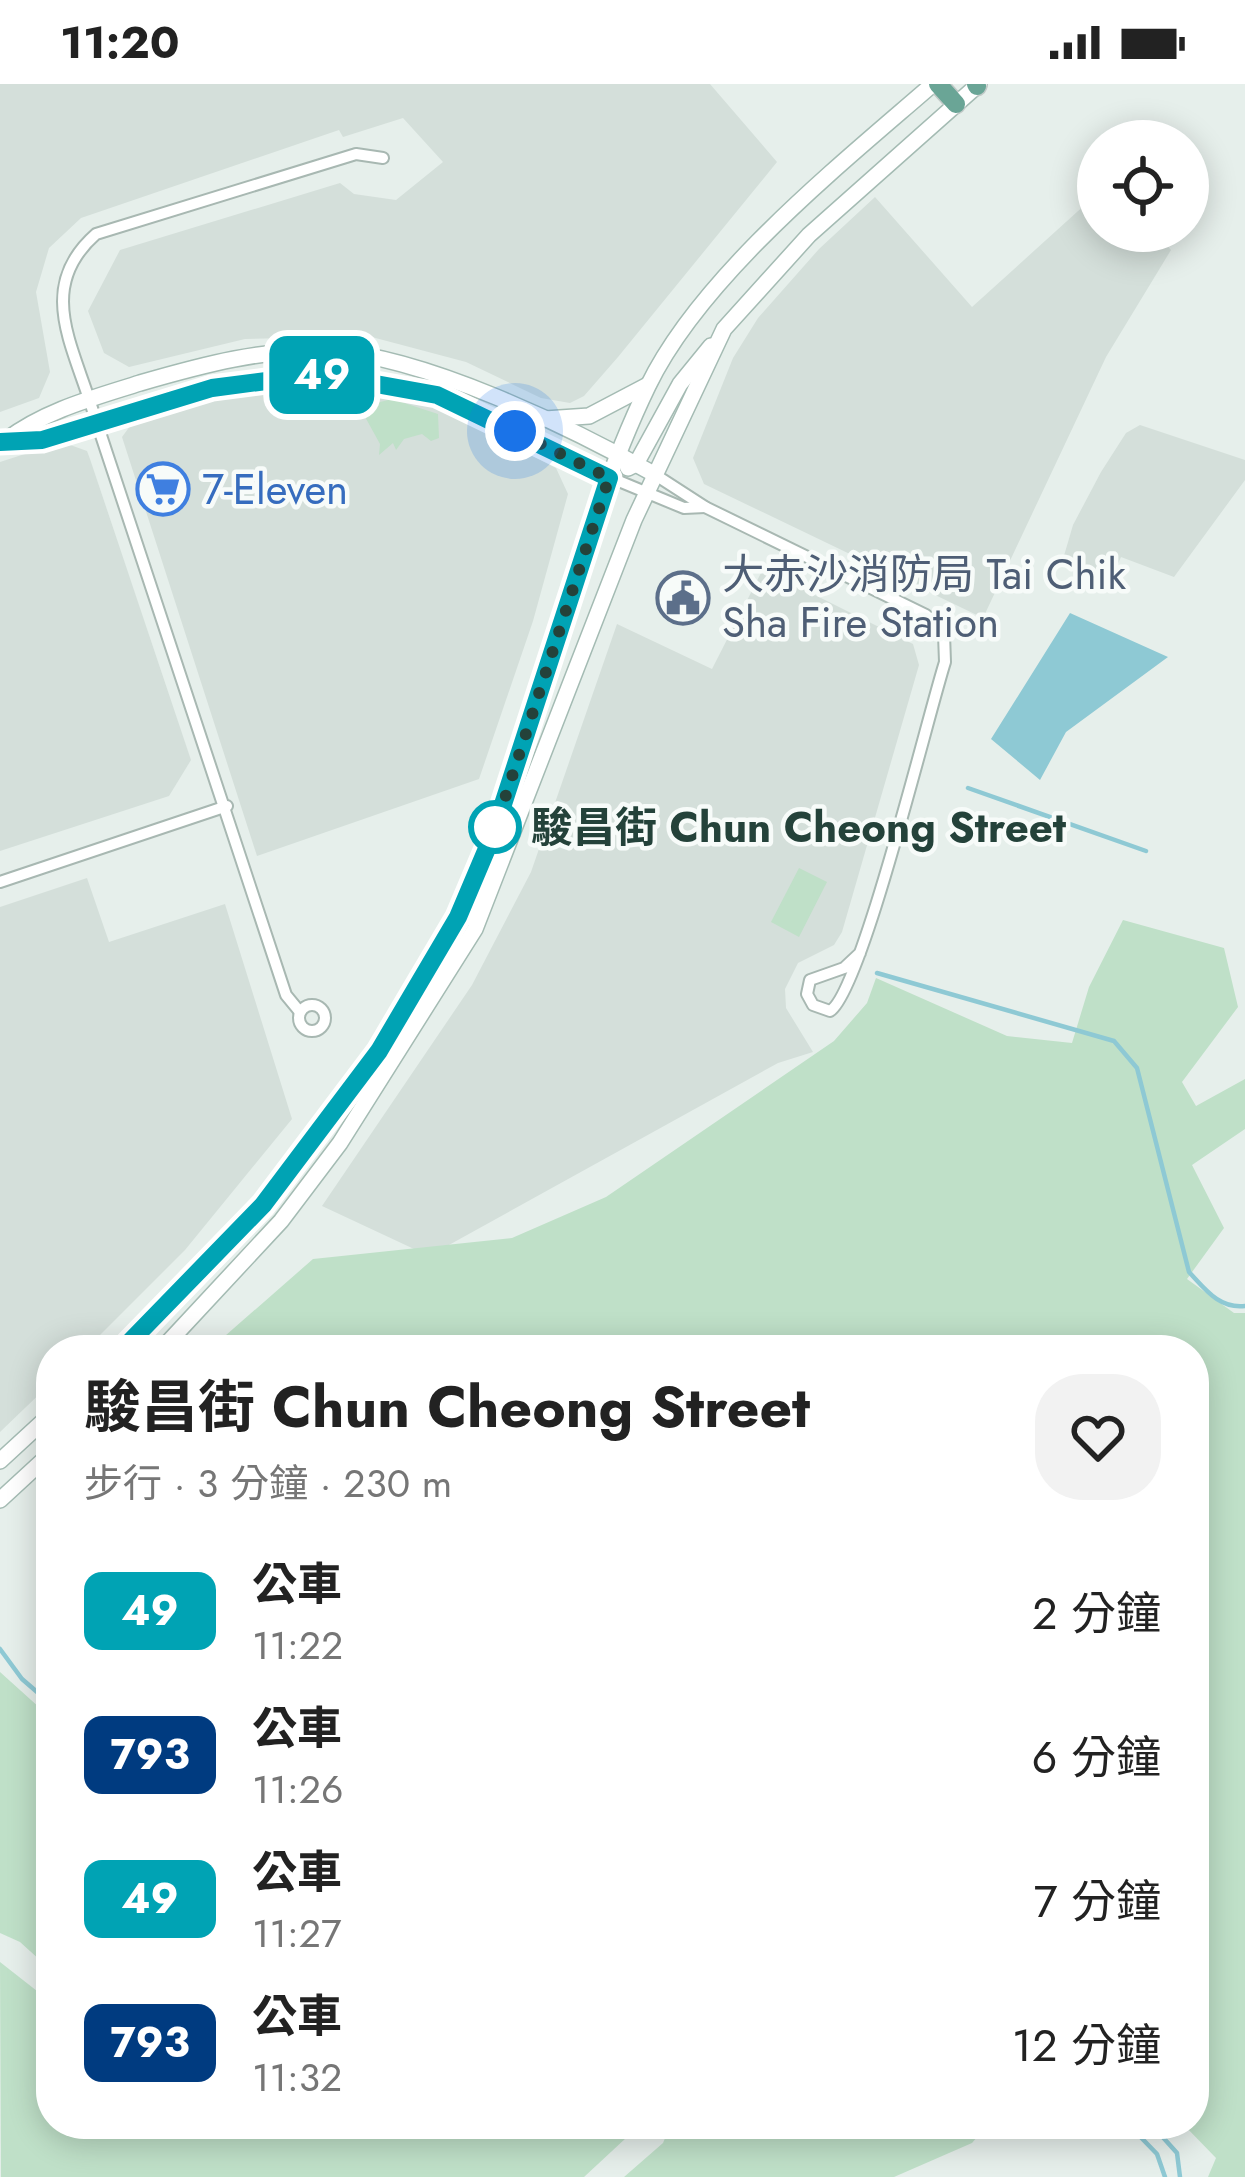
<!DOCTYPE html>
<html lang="zh-TW">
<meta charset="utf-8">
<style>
:root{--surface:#fff;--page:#f2f2f2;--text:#222;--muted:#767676}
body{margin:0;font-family:Jost,"Noto Sans TC",sans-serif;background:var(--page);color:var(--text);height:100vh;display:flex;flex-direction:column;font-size:45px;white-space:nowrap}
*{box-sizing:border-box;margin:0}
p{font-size:39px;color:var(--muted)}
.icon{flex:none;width:66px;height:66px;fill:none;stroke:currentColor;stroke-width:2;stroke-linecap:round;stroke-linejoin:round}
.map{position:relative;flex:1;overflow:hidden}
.details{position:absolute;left:36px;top:1251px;width:1173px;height:804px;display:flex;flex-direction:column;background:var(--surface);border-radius:48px;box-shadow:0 6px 30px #0003}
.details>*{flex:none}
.badge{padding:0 24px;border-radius:18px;font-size:42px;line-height:78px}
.tools{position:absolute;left:1077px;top:36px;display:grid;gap:24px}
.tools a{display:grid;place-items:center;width:132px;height:132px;border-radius:50%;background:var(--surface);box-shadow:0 6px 30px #0003;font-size:60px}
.you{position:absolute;width:60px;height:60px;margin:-30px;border:9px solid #fff;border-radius:50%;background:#1a73e8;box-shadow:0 0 0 18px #1a73e833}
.map>.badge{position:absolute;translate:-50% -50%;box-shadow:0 0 0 6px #fff}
.round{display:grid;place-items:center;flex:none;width:126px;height:126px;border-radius:48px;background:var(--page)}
.summary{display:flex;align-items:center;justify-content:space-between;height:204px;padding:0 48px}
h1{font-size:57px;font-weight:700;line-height:90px}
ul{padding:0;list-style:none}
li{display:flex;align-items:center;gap:36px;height:144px;padding:0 48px}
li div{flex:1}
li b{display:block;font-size:45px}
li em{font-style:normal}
li .badge{min-width:132px;font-weight:700;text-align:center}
.status{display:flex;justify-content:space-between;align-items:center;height:84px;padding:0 60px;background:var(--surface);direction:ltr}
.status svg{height:33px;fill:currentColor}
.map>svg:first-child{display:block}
.built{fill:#d4dfda}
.green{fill:#bfe0c8}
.water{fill:#8ec9d4}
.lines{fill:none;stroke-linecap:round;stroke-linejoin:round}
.stream{stroke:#8ec9d4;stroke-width:4.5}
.street-casing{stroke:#a8b8b2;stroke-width:14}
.secondary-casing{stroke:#a4bbb3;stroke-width:18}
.primary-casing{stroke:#c2cac8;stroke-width:21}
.street{stroke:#fff;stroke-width:10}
.secondary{stroke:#fff;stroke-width:15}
.primary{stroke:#6aa596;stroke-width:18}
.line-casing{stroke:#fff;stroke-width:27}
.line{stroke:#00a3b4;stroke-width:18}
.walk{stroke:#24423a;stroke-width:12;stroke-dasharray:0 21.6}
.stop-dot{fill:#fff;stroke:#00a3b4;stroke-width:6}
.labels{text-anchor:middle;stroke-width:9;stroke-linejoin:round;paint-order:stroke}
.shop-label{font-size:42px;fill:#366cbe;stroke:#f7fbf9;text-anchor:start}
.service-label{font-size:42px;fill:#4e5e75;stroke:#f7fbf9;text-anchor:start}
.stop-label{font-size:42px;font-weight:bold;fill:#24423a;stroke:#f7fbf9;text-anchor:start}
</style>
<div class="status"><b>11:20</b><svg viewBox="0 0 49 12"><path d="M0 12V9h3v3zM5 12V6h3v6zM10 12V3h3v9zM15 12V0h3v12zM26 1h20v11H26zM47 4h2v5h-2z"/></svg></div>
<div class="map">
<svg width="1245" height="2093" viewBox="0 0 1245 2093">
<rect width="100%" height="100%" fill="#e6efeb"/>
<!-- built -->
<g class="built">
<path d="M0,0H710L777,78L618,273L584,312L570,319L541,314L466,278L368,252L245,255L129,283L104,269L88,227L120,166L340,99L354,110L396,116L443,78L403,34L343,53L339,46L81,134L49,164L36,208L50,288L39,314L0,328Z"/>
<path d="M1098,109V147H1154L1171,166L1106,273L983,534L704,400L693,374L733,274L758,234L819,165L875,113L972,223Z"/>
<path d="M298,299L310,331L339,321L333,299L426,318L556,384L568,410L533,537L479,695L257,772L122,353L136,334L244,302Z"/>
<path d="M1140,341L1245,376V396L1174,493L1121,473L1109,499L1061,482L1073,441L1101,388L1126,349Z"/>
<path d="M62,358L87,367L90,375L191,676L169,712L0,767V378Z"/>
<path d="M763,485L913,560L919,581L842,848L834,861L798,879L785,905L786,924L813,968L778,979L429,1172L322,1122L472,901L531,788L617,540L712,585Z"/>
<path d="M87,794L109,858L225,820L292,1035L185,1166L85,1266H51V1299L0,1348V823Z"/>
</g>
<!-- green -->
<g class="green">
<path d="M392,315L438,330L439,354L431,357L422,350L404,355L396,366L393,359L379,371L380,360L364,331L348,326Z"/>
<path d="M799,784L827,798L799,853L771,838Z"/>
<path d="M1123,836L1224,864L1238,923L1182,998L1196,1022L1245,995V1045L1192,1081L1224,1144L1187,1195L1234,1229H1245V2093H1208L1216,2074L1183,2040H1194V1266H209L313,1175L512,1154L606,1113L834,957L867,919L876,894L1007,952L1072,959L1089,903Z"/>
<path d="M0,1588L51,1634V1886L20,1858L0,1849Z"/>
<path d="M0,1878L51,1918V2040L640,2041L584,2093H1Z"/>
<path d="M671,2040H988L972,2059L894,2093H624L663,2059Z"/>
</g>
<!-- water -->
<path class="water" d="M1070,529L1168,573L1066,648L1040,696L991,655Z"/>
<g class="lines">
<!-- stream -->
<g class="stream">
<path d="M968,704L1146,767"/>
<path d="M877,889L1114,957L1137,984L1189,1188C1205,1205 1219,1225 1245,1222"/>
<path d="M0,1565L22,1595L51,1620"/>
<path d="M1128,2040L1157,2070L1165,2093"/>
<path d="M1151,2040L1177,2069L1180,2093"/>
</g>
<!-- street casing -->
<g class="street-casing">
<g id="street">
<path d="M654,390L705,423L926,531L944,550L945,578C928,631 861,909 830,927L813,921L807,910L810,896L844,884L860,869"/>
<path d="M609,393L684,424L705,423"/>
<path d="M0,798L227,722"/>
<circle cx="312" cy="934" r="13"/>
<path d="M300,928L286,911L89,315C69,254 39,200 96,150L356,70L383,74"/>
</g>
</g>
<!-- secondary casing -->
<g class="secondary-casing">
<g id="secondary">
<path d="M545,335L589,332L648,301"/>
<path d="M6,356C46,326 93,314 140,299C202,281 265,264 329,267C424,272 570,343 654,390"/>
<path d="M6,356C76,356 142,322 210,305C362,265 478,324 609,393"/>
<path d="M628,384L636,380L680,300L711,262"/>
<path d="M122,1266C274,1129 422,939 494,747C549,601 580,443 648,302C701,192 841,80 933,0"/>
<path d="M161,1266L281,1137L340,1059L475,845L634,436L724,245L809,151L979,0"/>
<path d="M0,1377L51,1330"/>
<path d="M0,1416L51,1369"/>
</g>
</g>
<!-- primary casing -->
<g class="primary-casing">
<g id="primary">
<path d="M938,0L956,20"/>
<path d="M976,0L977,2"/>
</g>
</g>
<!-- street -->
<use href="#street" class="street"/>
<!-- secondary -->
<use href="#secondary" class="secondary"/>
<!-- primary -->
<use href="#primary" class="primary"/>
</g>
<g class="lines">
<!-- line casing -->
<g class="line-casing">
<path id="line" d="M0,358L42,356L212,304L320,290L437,311L609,394L494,748L458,833L379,967L263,1121L122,1266"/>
</g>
<!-- line -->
<use href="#line" class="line"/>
<!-- walk -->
<path class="walk" d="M495,743L494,748L609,394L515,347"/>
</g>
<!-- icons -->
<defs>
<g id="supermarket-ring" transform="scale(2.7)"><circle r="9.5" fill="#f7fbf9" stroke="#3f7fe0" stroke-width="1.5"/><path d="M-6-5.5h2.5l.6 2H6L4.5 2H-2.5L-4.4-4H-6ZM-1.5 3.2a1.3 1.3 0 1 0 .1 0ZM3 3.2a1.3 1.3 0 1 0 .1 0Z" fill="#3f7fe0"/></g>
<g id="civic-ring" transform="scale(2.7)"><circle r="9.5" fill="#f7fbf9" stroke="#5c6f8a" stroke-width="1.5"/><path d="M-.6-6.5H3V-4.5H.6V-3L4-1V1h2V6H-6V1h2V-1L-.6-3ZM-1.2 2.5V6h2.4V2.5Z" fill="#5c6f8a"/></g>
</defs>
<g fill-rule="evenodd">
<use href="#supermarket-ring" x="163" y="405"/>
<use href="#civic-ring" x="683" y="514"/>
</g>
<!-- markers -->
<circle class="stop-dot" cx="495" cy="743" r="24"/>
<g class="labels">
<!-- shop labels -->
<g class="shop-label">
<text x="202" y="420">7-Eleven</text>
</g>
<!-- service labels -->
<g class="service-label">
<text x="722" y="505">大赤沙消防局 Tai Chik<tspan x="722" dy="48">Sha Fire Station</tspan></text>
</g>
<!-- stop labels -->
<g class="stop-label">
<text x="531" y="758">駿昌街 Chun Cheong Street</text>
</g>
</g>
</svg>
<div class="tools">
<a><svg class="icon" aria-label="locate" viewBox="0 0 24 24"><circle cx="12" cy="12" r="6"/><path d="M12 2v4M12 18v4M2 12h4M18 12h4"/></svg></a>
</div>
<div class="you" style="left:515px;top:347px"></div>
<b class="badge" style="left:322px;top:291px;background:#00a3b4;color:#fff">49</b>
<section class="details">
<div class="summary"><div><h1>駿昌街 Chun Cheong Street</h1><p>步行 · 3 分鐘 · 230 m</p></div><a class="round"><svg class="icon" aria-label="heart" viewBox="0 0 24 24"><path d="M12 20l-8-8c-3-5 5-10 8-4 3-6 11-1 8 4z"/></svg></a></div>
<ul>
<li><span class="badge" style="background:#00a3b4;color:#fff">49</span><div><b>公車</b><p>11:22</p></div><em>2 分鐘</em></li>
<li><span class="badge" style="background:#003b80;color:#fff">793</span><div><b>公車</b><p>11:26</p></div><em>6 分鐘</em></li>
<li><span class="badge" style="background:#00a3b4;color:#fff">49</span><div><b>公車</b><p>11:27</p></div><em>7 分鐘</em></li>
<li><span class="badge" style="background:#003b80;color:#fff">793</span><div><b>公車</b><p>11:32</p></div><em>12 分鐘</em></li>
</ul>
</section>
</div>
